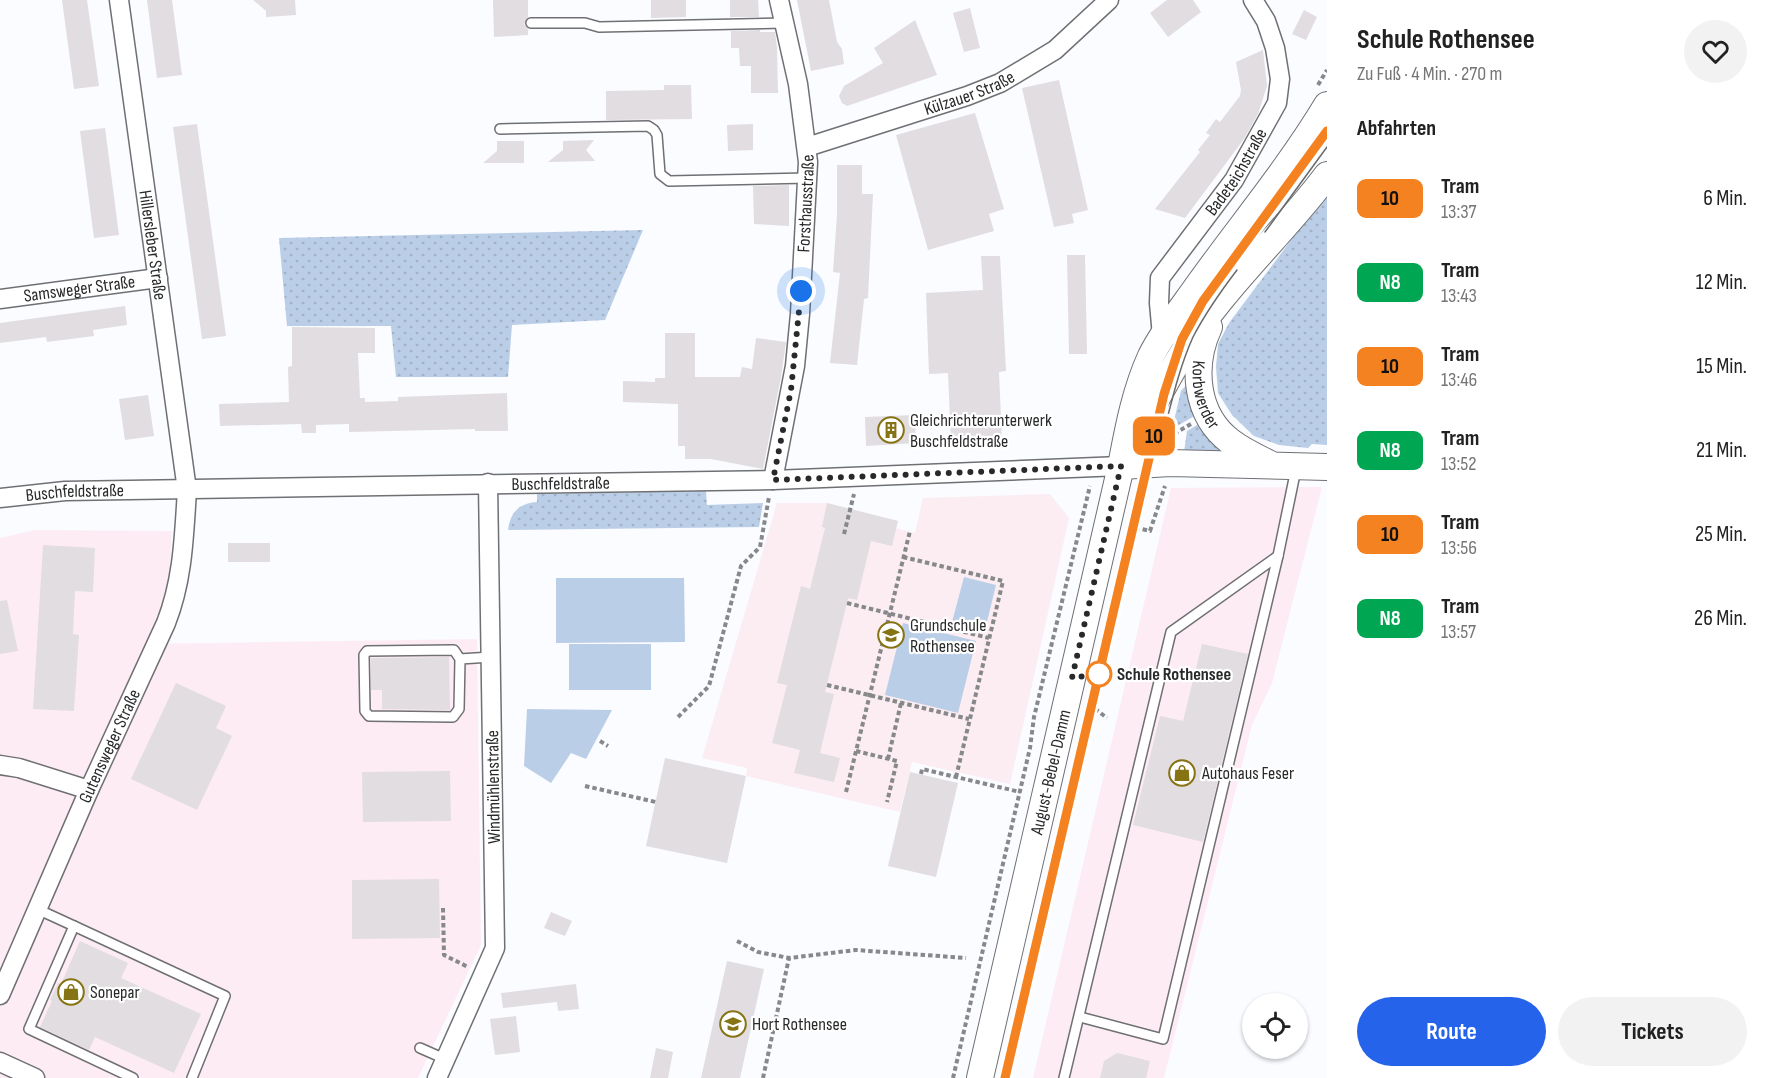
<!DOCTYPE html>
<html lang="de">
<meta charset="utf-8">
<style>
:root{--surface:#fff;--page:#f2f2f2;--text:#222;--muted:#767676;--accent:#2563eb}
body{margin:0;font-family:"Sofia Sans Condensed",sans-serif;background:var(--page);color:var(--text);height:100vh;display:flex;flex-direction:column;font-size:22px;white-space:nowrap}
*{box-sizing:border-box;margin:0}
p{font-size:20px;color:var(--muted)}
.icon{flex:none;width:33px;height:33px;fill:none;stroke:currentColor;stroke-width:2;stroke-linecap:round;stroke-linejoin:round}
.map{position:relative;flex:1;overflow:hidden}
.sheet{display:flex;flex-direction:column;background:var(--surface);width:450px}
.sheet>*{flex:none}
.badge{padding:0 12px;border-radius:9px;font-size:21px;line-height:39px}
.fabs{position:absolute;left:1242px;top:993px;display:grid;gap:12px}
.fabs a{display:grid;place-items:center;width:66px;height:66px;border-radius:50%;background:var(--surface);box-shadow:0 2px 4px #0004;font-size:30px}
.you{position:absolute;width:30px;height:30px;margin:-15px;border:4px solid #fff;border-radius:50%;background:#1a73e8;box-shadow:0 0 0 9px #1a73e833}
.map>.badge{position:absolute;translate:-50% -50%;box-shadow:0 0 0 3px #fff}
h2{padding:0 30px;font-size:22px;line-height:54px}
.round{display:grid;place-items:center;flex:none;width:63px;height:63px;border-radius:32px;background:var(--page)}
.summary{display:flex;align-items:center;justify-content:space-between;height:102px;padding:0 30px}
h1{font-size:28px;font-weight:700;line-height:45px}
.action{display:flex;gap:12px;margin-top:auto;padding:12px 30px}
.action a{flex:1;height:69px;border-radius:36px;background:var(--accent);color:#fff;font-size:24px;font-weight:700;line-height:69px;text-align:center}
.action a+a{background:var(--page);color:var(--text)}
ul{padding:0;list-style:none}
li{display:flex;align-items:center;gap:18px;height:84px;padding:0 30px}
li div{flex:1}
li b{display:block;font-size:22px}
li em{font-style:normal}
li .badge{min-width:66px;font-weight:700;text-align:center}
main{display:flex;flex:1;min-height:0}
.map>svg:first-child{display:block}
.commercial{fill:#feecf5}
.education{fill:#fcedf3}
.grass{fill:url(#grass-dots)}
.park{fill:#bbcee7}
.building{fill:#e1dde0}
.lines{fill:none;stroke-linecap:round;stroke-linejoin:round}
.service-casing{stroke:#6f7073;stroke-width:12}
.minor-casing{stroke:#6f7073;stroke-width:21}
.secondary-casing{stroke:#6f7073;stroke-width:28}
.path{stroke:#87888a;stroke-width:4;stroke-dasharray:4.5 3;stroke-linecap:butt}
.service{stroke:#fff;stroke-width:9}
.minor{stroke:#fff;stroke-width:18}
.secondary{stroke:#fff;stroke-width:26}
.tram{stroke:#696a6b;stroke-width:1.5}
.line-casing{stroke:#fff;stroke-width:14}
.line{stroke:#f58220;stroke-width:9}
.walk{stroke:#28292a;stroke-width:6;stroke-dasharray:0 10.8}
.stop-dot{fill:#fff;stroke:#f58220;stroke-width:3}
.labels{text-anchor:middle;stroke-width:4.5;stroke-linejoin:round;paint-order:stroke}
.street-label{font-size:18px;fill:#28292a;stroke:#fff}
.poi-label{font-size:18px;fill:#28292a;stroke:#fff;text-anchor:start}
.stop-label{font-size:18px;font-weight:bold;fill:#28292a;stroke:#fff;text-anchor:start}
</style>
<main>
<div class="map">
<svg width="1327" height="1078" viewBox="0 0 1327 1078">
<defs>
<pattern id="grass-dots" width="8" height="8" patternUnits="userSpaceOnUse" patternTransform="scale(1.5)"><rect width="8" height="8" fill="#bbcee7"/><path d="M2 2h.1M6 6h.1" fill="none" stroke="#a1b1c6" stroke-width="1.8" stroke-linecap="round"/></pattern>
</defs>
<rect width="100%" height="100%" fill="#fafcff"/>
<!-- commercial -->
<g class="commercial">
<path d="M1322,487L1272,683L1252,725L1164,1078H1033L1171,488Z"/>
<path d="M35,530L172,531L170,566L165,597L146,644L477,639L481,945L418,1078H0V538Z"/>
</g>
<!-- education -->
<path class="education" d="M1050,494L1069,518L1010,784L912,762L900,812L746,776L747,768L702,758L777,503H827L898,521L896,528L915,533L923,498Z"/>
<!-- grass -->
<g class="grass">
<path d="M1327,192V445L1312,444L1308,448L1279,445L1254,436L1232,415L1218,393L1216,367L1218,344L1229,323Z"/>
<path d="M643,230L605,320L512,325L508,377H396L391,326H287L279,238Z"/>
<path d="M1188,383L1198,414L1172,429L1181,391Z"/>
<path d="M1202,422L1225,453L1184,452L1187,431Z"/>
<path d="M706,491L707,505L763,503L759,527L508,530C510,513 519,503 537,502V494Z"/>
</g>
<!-- park -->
<g class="park">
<path d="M964,577L996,585L985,630L952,622Z"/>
<path d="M684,578L685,642L556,643V578Z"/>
<path d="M903,623L976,641L958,713L885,695Z"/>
<rect x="569" y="644" width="82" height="46"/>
<path d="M527,709L612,710L586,759L571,753L551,783L524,766Z"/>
</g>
<!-- building -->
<g class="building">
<path d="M62,0H87L99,86L74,89Z"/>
<path d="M147,0H172L182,75L157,78Z"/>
<path d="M253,0H295L296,15L266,17V11Z"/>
<path d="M493,0H528V17L524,24L528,29V35L494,37Z"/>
<path d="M651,0H686V17L651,18Z"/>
<path d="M730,0H758L759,17H730Z"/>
<path d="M797,0H829L837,42L842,49L844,64L811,71Z"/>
<path d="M1167,0H1193L1201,12L1168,37L1150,13Z"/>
<path d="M970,8L980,48L964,52L953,13Z"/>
<path d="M1304,10L1317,17L1306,40L1292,34Z"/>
<path d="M915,20L937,75L847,106L842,103L839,96L844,86L883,63L874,48Z"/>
<path d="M760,30V32H775L777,48L778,93H751V66H740L739,48H731V31Z"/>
<path d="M1263,50L1267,86L1258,114L1244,139L1185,218L1155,209L1200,152L1198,150L1210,135L1206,133L1216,119L1220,122L1240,96L1241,90L1236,62Z"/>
<path d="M1059,80L1088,210L1072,214L1074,223L1054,227L1022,88Z"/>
<path d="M664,85H691L692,119L606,120V91L664,90Z"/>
<path d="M975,113L1004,209L989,214L994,231L928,250L896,135Z"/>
<path d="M197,124L226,336L202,339L173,127Z"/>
<path d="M753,124V150L728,151L727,125Z"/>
<path d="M105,128L119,235L94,238L80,131Z"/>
<path d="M594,140L586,150L595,161L548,162L563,150V141Z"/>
<path d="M497,141H524V163H483L497,151Z"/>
<path d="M837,165H862V194H873L868,298L864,299L857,365L830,363L840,273L833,272L837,215Z"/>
<path d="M789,185V226L754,224L753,186Z"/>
<path d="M1067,255H1085L1087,354H1069Z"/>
<path d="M981,256H1000L1006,371L999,372L1002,441L951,444L948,373L929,374L926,293L983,290Z"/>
<path d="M125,306L127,325L93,330L94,336L47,342L46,337L0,343V323Z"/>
<path d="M292,327L375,328V353H358L360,398H365V402L398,401V397L507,393L508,431H475V429L349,432V424L316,425V433H302L301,424L220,426L219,404L289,402L288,367L292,366Z"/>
<path d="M665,333H695V377H740L742,367L752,369L756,338L786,342L781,377L763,469L711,459H685V446H678V404L623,402V381L655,382V378H665Z"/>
<path d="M148,395L154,436L125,440L119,399Z"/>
<path d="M915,415L916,443L866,446L865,417Z"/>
<path d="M827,503L898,521L892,546L871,541L857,600L848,598L844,615L825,692L834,694L820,753L840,758L834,782L794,773L800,750L772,743L787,685L777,683L801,586L810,589L825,528L822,527Z"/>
<rect x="228" y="543" width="42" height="19"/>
<path d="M43,545L95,548L93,592L75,591L73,634L79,635L74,711L33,709Z"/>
<path d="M7,600L18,651L0,654V601Z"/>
<path d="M1202,644L1248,654L1203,842L1133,825L1160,716L1183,721Z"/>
<path d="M449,657L450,710L382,709V690H371V658Z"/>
<path d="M176,683L226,706L216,728L232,736L197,810L131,779Z"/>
<path d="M665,758L746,776L727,863L646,846Z"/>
<path d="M450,771L451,821L363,822L362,772Z"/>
<path d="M910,772L958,783L936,877L888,866Z"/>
<path d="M439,879L440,938L352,939V880Z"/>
<path d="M551,912L572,921L565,936L544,928Z"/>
<path d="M80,941L128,963L121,978L201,1014L174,1073L95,1037L89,1050L40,1027L52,1001L50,1000L58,983L61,984Z"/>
<path d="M727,961L764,969L740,1078H701Z"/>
<path d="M576,984L579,1009L558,1011L557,1002L503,1008L501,993Z"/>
<path d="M516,1016L520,1052L495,1055L490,1019Z"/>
<path d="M656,1048L673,1052L668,1078H650Z"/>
<path d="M1117,1053L1150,1061L1146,1078H1100L1104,1061Z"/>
</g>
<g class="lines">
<!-- service casing -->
<g class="service-casing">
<g id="service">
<path d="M531,23H585L599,27L784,23"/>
<path d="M500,129L648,126L654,130L657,135L660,174L669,181L808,178"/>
<path d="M460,659L454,650L367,651L364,655L365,711L369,716L453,717L459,709L460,659L491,657"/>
<path d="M37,909L74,926L29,1029L133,1078"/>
<path d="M74,926L225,996L192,1078"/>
<path d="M1080,1017L1163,1039L1278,556"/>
<path d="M420,1048L445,1059"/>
<path d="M1064,1078L1171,632L1278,556L1296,469"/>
</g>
</g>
<!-- minor casing -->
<g class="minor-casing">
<g id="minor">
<path id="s1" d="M807,147L967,96L1000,83L1055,50L1109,0"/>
<path id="s2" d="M0,299L158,278"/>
<path id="s3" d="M1162,336L1159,303L1160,278L1234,180L1277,103L1280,79L1275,48L1266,21L1253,0"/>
<path id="s4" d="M773,480L795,366L800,314L808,162L798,84L779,0"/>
<path id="s5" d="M0,498L65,491L773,480L1121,466"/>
<path d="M0,765L19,768L89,790"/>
<path id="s6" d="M0,995L89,790L166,623C183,580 184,536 187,490L119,0"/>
<path d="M0,1062L35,1078"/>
<path d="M437,1078L495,948L488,483"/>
</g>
</g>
<!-- secondary casing -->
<g class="secondary-casing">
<g id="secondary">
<path id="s7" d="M1209,327C1191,366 1195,415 1231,442C1243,451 1256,457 1268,463"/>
<path d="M1135,439C1161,390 1186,341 1222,298C1256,256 1295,218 1327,175"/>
<path d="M1121,466L1170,463L1327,467"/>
<path id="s8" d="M980,1078L1121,466C1128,429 1135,391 1151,356C1164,330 1183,307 1199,284C1242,224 1289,168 1327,105"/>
</g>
</g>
<!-- path -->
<g class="path">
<path d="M1318,85L1327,70"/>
<path d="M1161,441L1191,424"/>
<path d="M1128,526L1150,531L1165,486"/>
<path d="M844,534L854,494"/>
<path d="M903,557L1003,581L956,777"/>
<path d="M847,603L989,638"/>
<path d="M827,685L969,719"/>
<path d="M1089,704L1107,718"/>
<path d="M678,717L709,686L741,566L760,547L769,497"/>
<path d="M600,741L608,746"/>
<path d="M856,751L897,761L887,802"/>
<path d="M888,759L901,703"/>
<path d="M921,774L922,769L1020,792"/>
<path d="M585,786L656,802"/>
<path d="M846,792L910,531"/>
<path d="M443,908L444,955L468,967"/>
<path d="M737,941L758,952L789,958L856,950L966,958"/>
<path d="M763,1078L789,958"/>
<path d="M953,1078L1030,748L1034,717L1090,486"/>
</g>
<!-- service -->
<use href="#service" class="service"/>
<!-- minor -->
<use href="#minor" class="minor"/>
<!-- secondary -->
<use href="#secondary" class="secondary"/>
<!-- tram -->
<g class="tram">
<path d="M1265,232L1327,147"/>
<path d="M1165,427C1173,396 1180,366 1193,337C1205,314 1221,291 1237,270"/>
<path d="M1005,1078L1164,394C1173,361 1186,331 1203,301L1327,131"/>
</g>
</g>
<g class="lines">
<!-- line casing -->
<g class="line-casing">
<path id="line" d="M1005,1078L1164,394L1182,339L1203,301L1327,131"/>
</g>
<!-- line -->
<use href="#line" class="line"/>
<!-- walk -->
<path class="walk" d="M801,291L791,390L773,480L1121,466L1072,678L1099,674"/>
</g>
<!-- icons -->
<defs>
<g id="building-ring" transform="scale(1.35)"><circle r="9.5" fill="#fff" stroke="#867314" stroke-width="1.5"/><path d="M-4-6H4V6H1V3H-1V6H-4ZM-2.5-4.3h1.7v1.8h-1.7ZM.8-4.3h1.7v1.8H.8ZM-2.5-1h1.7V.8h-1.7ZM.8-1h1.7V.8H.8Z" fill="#867314"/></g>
<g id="school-ring" transform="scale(1.35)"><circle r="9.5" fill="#fff" stroke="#867314" stroke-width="1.5"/><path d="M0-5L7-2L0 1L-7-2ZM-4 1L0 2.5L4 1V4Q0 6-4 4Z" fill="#867314"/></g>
<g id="shop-ring" transform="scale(1.35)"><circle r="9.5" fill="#fff" stroke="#867314" stroke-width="1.5"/><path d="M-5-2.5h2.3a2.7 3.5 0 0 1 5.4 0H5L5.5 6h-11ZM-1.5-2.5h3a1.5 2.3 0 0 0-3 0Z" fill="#867314"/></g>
</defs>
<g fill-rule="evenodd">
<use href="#building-ring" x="891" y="430"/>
<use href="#school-ring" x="891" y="635"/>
<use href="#shop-ring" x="1182" y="773"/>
<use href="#shop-ring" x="71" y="992"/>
<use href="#school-ring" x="733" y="1024"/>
</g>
<!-- markers -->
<circle class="stop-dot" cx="1099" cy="674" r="12"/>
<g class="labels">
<!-- street labels -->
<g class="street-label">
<text dy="6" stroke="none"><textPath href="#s1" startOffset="171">Külzauer Straße</textPath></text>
<text dy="6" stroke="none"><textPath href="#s3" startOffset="189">Badeteichstraße</textPath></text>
<text dy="6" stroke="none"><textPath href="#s4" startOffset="279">Forsthausstraße</textPath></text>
<text transform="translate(153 245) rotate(82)" y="6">Hillersleber Straße</text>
<text dy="6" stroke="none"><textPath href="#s2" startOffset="80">Samsweger Straße</textPath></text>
<text dy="6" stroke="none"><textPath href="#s7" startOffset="70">Korbwerder</textPath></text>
<text dy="6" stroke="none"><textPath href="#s5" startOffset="561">Buschfeldstraße</textPath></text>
<text dy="6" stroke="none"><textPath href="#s5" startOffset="75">Buschfeldstraße</textPath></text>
<text dy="6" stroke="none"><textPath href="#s6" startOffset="272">Gutensweger Straße</textPath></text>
<text dy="6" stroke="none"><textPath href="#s8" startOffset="314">August-Bebel-Damm</textPath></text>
<text transform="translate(493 787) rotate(-91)" y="6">Windmühlenstraße</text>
</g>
<!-- poi labels -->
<g class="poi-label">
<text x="910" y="426">Gleichrichterunterwerk<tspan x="910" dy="21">Buschfeldstraße</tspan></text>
<text x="910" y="631">Grundschule<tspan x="910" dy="21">Rothensee</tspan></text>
<text x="1202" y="779">Autohaus Feser</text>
<text x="90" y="998">Sonepar</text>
<text x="752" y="1030">Hort Rothensee</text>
</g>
<!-- stop labels -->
<g class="stop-label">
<text x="1117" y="680">Schule Rothensee</text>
</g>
</g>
</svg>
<div class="fabs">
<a><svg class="icon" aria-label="locate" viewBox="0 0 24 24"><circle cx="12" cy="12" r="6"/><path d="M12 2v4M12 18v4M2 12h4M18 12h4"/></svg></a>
</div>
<div class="you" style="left:801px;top:291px"></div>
<b class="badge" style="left:1154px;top:436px;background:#f58220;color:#111">10</b>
</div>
<section class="sheet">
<div class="summary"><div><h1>Schule Rothensee</h1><p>Zu Fuß · 4 Min. · 270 m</p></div><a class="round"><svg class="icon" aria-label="heart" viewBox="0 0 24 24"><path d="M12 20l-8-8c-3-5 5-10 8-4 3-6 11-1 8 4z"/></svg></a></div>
<h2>Abfahrten</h2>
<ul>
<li><span class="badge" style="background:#f58220;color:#111">10</span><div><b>Tram</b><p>13:37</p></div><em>6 Min.</em></li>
<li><span class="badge" style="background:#00a651;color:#fff">N8</span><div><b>Tram</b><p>13:43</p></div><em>12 Min.</em></li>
<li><span class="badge" style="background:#f58220;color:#111">10</span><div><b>Tram</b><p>13:46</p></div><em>15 Min.</em></li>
<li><span class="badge" style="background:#00a651;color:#fff">N8</span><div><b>Tram</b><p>13:52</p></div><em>21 Min.</em></li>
<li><span class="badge" style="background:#f58220;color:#111">10</span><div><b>Tram</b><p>13:56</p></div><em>25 Min.</em></li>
<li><span class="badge" style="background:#00a651;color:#fff">N8</span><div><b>Tram</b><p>13:57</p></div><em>26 Min.</em></li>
</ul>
<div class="action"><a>Route</a><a>Tickets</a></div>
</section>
</main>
